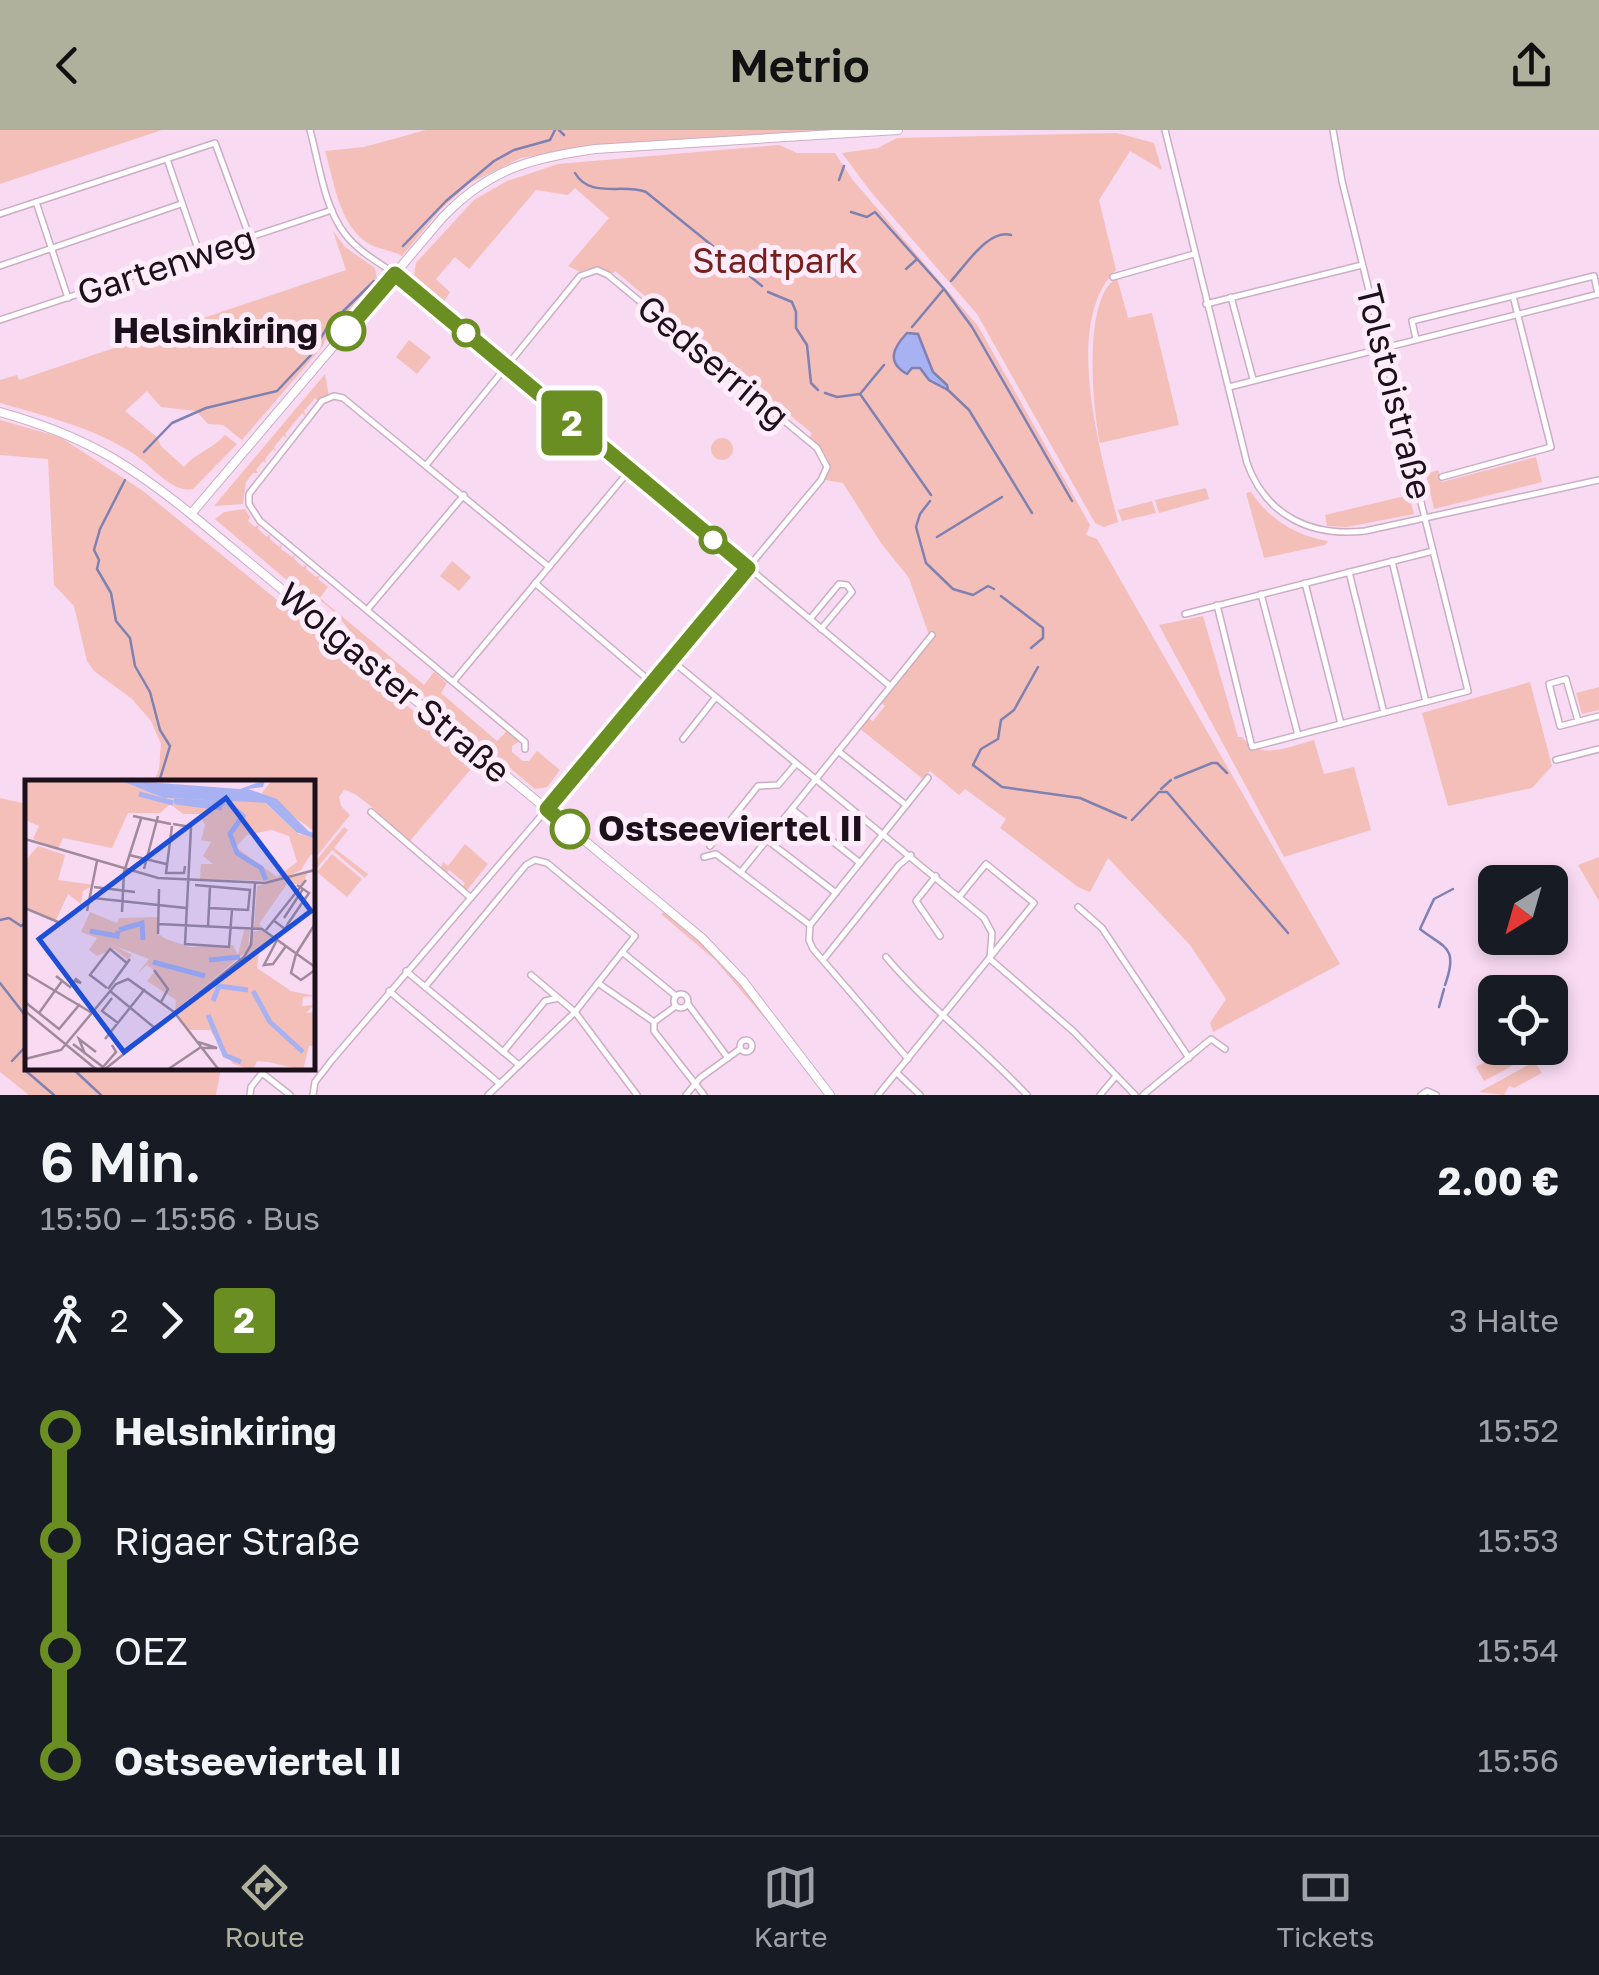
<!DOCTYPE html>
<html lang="de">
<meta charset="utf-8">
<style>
:root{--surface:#171b24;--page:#242831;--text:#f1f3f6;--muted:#9ea1a6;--line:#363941;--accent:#b0b19c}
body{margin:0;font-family:"Golos Text",sans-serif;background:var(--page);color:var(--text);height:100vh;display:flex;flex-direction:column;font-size:38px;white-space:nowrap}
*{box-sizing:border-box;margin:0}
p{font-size:32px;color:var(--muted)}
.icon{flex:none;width:55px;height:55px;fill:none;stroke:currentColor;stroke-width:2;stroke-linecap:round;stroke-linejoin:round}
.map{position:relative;height:965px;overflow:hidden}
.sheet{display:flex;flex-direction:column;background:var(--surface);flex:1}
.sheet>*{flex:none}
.badge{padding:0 20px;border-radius:8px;font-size:35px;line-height:65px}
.needle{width:65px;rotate:217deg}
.controls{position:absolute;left:1478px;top:735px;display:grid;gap:20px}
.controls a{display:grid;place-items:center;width:90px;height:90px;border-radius:15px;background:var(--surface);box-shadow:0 5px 15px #0003;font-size:50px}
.map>.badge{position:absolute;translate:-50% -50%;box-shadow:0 0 0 5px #fff}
.legs{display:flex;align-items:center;gap:15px;height:110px;padding:0 40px;font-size:32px}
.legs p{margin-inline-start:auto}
.overview{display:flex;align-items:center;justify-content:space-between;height:170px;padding:0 40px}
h1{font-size:55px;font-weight:600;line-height:75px}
ul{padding:0 40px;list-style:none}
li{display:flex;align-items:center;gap:35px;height:110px;font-size:38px}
li i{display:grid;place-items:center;width:15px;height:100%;margin:0 12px;background:currentColor}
li i::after{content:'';width:25px;height:25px;margin:-12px;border:8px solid;border-radius:50%;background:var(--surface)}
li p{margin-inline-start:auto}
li:first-child i{background:linear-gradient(#0000 50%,currentColor 0)}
li:last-child i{background:linear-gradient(currentColor 50%,#0000 0)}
header{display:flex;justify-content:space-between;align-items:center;height:130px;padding:0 40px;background:var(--accent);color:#111;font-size:45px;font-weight:600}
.tabs{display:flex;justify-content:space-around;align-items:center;height:140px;border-top:2px solid var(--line);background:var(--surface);font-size:28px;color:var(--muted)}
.tabs a{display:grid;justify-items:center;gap:5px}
.tabs .on{color:var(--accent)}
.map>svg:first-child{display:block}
.green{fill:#f4bfb9}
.water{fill:#a8b1f2;stroke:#7e81b1;stroke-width:2.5}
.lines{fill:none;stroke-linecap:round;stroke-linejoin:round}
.stream{stroke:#7e81b1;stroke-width:2.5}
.street-casing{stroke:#cbaec5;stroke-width:8}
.secondary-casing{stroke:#cbaec5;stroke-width:10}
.street{stroke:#fff;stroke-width:5}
.secondary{stroke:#fff;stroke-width:8}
.line-1-casing{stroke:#fff;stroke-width:22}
.line-1{stroke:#6b8e23;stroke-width:15}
.stop-1-dot{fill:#fff;stroke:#6b8e23;stroke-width:5}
.labels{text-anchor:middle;stroke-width:10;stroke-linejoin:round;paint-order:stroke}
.park-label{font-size:35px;fill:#771f1c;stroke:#feecfb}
.street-label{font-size:35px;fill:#1c111a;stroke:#feecfb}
.stop-label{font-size:35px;font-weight:bold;fill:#1c111a;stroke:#feecfb;text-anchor:end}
.inset-river{fill:none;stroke:#a8b1f2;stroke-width:5}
.inset-road{fill:none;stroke:#a08a9c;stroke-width:2.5}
.view{fill:#1d4ed8;fill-opacity:0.15;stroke:#1d4ed8;stroke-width:5}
.inset-edge{fill:none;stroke:#1c111a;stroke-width:5}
</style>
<header><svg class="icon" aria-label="back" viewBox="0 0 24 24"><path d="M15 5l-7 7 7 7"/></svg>Metrio<svg class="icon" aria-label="share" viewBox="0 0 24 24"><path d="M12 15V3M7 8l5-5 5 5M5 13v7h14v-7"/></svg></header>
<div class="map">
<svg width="1599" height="965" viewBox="0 0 1599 965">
<rect width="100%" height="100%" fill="#f8daf3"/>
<!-- green -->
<g class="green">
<path d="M0,0H162L0,54Z"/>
<path d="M426,0H833L600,15L521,28L470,53L441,79L402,126C392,120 381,120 371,115C339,97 335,54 325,21L364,17Z"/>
<path d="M1117,3L1154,13L1162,40L1130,21L1099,70L1116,140C1061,193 1102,327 1118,392L1104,397L1095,393L977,184L871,62L842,23L878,18L897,8Z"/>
<path d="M779,15L797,23H835L852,49L978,196L1090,395L1086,405L1097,409L1340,834L1213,902L1210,893L1226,869L1190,815L1108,728L1090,762L1078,757L1000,698L1006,689L965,659L959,665L930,641L923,649L859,598L868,588L873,591L885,576L881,572L935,507L929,505L909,448L881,413L843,353L825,350C836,331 823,320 809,308L812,303L738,243L734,246L714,229L716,225L615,141L612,144L599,138L580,142L568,136L609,88L575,58L568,65L536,60L469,139L455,127L436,149L450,162L443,173L414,145L416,133L474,70L507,51L558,34Z"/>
<path d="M333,101L345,117L375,138L377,150L362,170L333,196L322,217L242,310L223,295L208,294L196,281L161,277L147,261L125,281L157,307L161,316L184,337C195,323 213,319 225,305L237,314L193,359C173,364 151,335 134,324C95,298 45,286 0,273V250L17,245L19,250L346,140Z"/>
<path d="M1117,148L1128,188L1152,183L1179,295L1100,313C1093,277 1082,168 1117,148Z"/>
<path d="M409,210L431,227L417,244L396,227Z"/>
<path d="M325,244L329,266L318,271L315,268L304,281L306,286L302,283L285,304L287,308L283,306L274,317L276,321L273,319L265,329L266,333L263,331L256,340L258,343H253L246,352L243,374L214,376Z"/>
<path d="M0,290L60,307L143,361L469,626L476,633L409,712C393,698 361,662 344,660L339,667L341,676L350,685L313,731L312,652H154L159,639L161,614L151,591L132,569L94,541L87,531L74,476L54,455L48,329L0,325Z"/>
<circle cx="722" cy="319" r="11"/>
<path d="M1536,327L1542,352L1434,379L1426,344L1438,340L1442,352Z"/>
<path d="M1206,358L1209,369L1159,383L1155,370Z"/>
<path d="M1251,362C1269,389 1296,406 1328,411L1325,415L1264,428L1246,363Z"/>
<path d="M1409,365L1414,384L1347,397L1327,396L1325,385Z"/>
<path d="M1152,371L1156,383L1122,391L1118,380Z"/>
<path d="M245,379L250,387L248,391L255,397L259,394L258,399L267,407L270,404V409L279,417L282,414L281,419L292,427L295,424L294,429L303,437L307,434L306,439L316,447L321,445L318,449L328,457L320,468L424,555L434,542L447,553L441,563L497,611L508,600L520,611L512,616V622L523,631H529L537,621L560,640L547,657L535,659L353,506C339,484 320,466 295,457L215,389L224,382Z"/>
<path d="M452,431L471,447L459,461L440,446Z"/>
<path d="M1203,486L1238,607H1242C1261,631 1287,617 1314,610L1324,644L1354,637L1371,700L1284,727L1159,495Z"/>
<path d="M1530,552L1552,636L1532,658L1448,676L1422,583Z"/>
<path d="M1599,557V580L1582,584L1576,563Z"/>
<path d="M0,668L27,674L28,938H221L216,965H29L0,942Z"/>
<path d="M344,697L348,700L334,718L368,744L365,748L332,720L313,743V734Z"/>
<path d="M465,714L488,734L467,760L463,757L465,753L449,740L446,743L441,738L443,732L448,736Z"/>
<path d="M332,724L362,749L347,767L317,742Z"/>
<path d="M1599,727V771L1578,735Z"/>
<path d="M665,782C694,806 757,856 767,891L715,830L661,784Z"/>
<path d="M1511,918L1519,932L1484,951L1476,937Z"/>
<path d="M1530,934H1536L1542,943L1514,958L1509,956L1504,965L1479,962Z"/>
</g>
<!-- water -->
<path class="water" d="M907,203L918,204L933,242L947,255L948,260L929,250L920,238H912L907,244C886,232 893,218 907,203Z"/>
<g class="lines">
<!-- stream -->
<g class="stream">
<path d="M559,0L564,5"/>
<path d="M575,43C590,69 622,53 646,62L762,156"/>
<path d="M839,50L844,36"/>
<path d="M851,82L867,87L875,82L944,159L972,197L1072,371"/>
<path d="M403,116L446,71L494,31L514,20L550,10L555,0"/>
<path d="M906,139L916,130"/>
<path d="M951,151C966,135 988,99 1011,105"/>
<path d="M768,162L792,172L796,182V198L807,215L811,253L818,260"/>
<path d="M912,197L943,160"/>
<path d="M948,260L969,280L1032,383"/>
<path d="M825,263L837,267L860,264L931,365"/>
<path d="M860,264L884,235"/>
<path d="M144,322L172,293L206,278L277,261L310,226L328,196L374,151"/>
<path d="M125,350L100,399L94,420L99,430L97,439L111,463L116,491L130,508L135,536L150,562L160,600L170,616L159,652"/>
<path d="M930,371L920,384L916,397L926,433L953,459L973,465L988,456L994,459"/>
<path d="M937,407L1002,367"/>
<path d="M1001,466L1043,498V508L1031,518"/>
<path d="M1038,537L1014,580L1001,590L998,609L981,619L973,635L1002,657L1080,668L1126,688"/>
<path d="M1175,648L1212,633H1217L1227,643"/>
<path d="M1161,659L1171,650"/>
<path d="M1132,690L1159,662H1167L1288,803"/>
<path d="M0,790L9,788L21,796L28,791"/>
<path d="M0,853L28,889"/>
<path d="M1445,855C1459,816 1444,818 1420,799L1434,769L1453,759"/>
<path d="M1439,877L1444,859"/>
<path d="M12,931L28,914"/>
<path d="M72,938L101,965"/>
<path d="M26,941L54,965"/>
</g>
<!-- street casing -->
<g class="street-casing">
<g id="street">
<path d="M310,0C319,33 324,77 345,104C360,124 387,137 407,152L890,556"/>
<path d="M1165,0L1247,333C1266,386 1311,407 1365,401L1599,350"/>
<path d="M167,29L200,125"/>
<path d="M36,72L68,168"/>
<path d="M0,84L215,13L250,108"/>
<path d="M0,136L181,74"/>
<path d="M1113,147L1194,124"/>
<path d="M1231,167L1253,249"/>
<path d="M1206,174L1362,135"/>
<path d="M0,190L332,80"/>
<path d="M1416,209L1412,191L1594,146L1598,164"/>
<path d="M1229,257L1599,164"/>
<path d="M1442,347L1551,317L1513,166"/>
<path d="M1392,431L1426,572"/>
<path d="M1349,442L1384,583"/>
<path d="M535,453L652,553"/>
<path d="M1305,453L1341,594"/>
<path d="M1261,464L1298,605"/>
<path d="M1217,475L1252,617L1468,561L1433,421"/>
<path d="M367,480L464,365"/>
<path d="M1185,484L1433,421L1342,51L1333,0"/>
<path d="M810,489L839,454L847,455L852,462L821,499"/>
<path d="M671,530L984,788L992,803L990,829"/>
<path d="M453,552L629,341"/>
<path d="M1578,591L1566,549L1549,554L1560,596L1599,586"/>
<path d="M683,609L716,567"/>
<path d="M525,619V612L260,391L249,374V364L322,271L334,266L343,268L549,437"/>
<path d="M838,621L906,675"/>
<path d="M1556,630L1599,619"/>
<path d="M792,679L860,733"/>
<path d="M371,682L470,767"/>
<path d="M767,710L836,763"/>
<path d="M710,716L758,656L778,655L796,634"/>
<path d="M704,727L716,724L810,795"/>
<path d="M741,742L932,505"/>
<path d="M936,746L916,771L940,806"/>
<path d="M1078,777L1102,798L1189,928"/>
<path d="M810,795L928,648"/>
<path d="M810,795L809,810L813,819L908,929"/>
<path d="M622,822L676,866"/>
<path d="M886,827C929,878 982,917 1027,965"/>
<path d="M990,829L1073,901L1135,965"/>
<path d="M823,830L899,735L911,725"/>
<path d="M406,841L519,935"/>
<path d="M531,845L575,882L637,965"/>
<path d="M598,853L654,892V901L704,965"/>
<path d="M425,857L526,735L535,730L547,733L635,806L575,882L488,965"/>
<path d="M389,861L500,954"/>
<circle cx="681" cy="871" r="7"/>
<path d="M688,874L728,928"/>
<path d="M654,892L676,876"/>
<circle cx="746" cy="916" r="6"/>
<path d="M503,922L545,871L558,868"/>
<path d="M897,943L920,965"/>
<path d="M250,965L251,957L262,943L290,965"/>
<path d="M313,965L315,952L332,930L547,679L821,350L827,337L817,318L608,145L597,140L580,146L427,334"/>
<path d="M686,965L700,948L740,919"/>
<path d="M878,965L1034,773L986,734L959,767"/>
<path d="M1100,965L1116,946"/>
<path d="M1143,965L1211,909L1225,919"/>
<path d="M1421,965L1427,961L1436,965"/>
</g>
</g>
<!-- secondary casing -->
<g class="secondary-casing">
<g id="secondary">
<path d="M0,282C82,305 125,331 191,384L702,808L743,851L830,965"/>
<path d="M191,384L443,87C489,39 531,28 595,19L898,0"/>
</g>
</g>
<!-- street -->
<use href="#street" class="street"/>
<!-- secondary -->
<use href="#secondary" class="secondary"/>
</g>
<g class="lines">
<!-- line-1 casing -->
<g class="line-1-casing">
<path id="line-1" d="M346,201L395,144L748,438L547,679L570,699"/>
</g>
<!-- line-1 -->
<use href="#line-1" class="line-1"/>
</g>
<!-- markers -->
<g class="stop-1-dot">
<circle cx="346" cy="201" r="18"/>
<circle cx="466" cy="203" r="12"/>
<circle cx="713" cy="410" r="12"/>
<circle cx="570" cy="699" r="18"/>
</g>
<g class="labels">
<!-- park labels -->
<g class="park-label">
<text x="775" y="143">Stadtpark</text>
</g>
<!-- street labels -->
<g class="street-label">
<text transform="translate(166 136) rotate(-18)" y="12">Gartenweg</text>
<text transform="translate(713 232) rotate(40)" y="12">Gedserring</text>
<text transform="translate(1394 262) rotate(76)" y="12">Tolstoistraße</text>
<text transform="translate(394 553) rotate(40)" y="12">Wolgaster Straße</text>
</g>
<!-- stop labels -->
<g class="stop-label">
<text x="318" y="213">Helsinkiring</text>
<text x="598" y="711" text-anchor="start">Ostseeviertel II</text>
</g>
</g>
<!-- overview -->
<g transform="translate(25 650)">
<rect width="290" height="290" fill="#f8daf3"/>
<path d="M0,0H94L139,18L239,22L274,54L290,58V78L286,74L276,90L253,101L175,99L176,84H188L178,76L186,62L176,60L180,45L174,34H158L145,24L135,33H103L87,68L38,58L33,69L8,59L14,46L0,40ZM247,50L264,56L272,82L252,97L211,67L222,55ZM247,0H289L290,52L237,13ZM13,66L40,75L33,100L69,105L58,111L56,124L43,114L31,140L0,126V81ZM282,93L278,104H262L234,144L239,149L229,148L232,106ZM65,132L92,143L94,138L133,137L132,153L141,159L165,167L208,165L213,175L219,150H225L223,170L150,231L151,220L122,201L130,191L122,185L112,194L124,179L90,166L107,175L103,180L89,169L72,176L64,170L72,158L56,152ZM236,150L247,157L234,172L232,188L266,211L290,216L278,217L277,226L289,225L281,233L290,232V266H284L278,290L243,282L232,281L228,290L208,284L185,250H164L153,235L220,177L228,152Z" fill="#f4bfb9" fill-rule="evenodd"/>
<path d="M94,0L215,9L240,0L238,7L223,9L252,19L290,58L272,52L245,23L139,18Z" fill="#a8b1f2"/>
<path class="inset-river" d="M106,0L128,11L239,18L273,50L290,56M114,14L148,23M149,21L200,23M151,22L197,28M203,23L218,36L205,54L212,73L236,88L241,100M94,150L117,143L118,160M65,151L92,156L93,151M184,180L215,177M128,182L180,196M228,211L245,242L278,272M188,221L194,206L223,210M183,235L200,275L216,282"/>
<path class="inset-road" d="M108,36L146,44M148,44L166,47L160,164L204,167L207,130M147,46L141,93H159L160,86M0,59L133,98L240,103L290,90M104,75L141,84M119,89L133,36M170,105L225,110L223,130L184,128M69,107L110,112M68,118L161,128M0,128L33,142M62,131L72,81M97,132L99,92L116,39M259,138L278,109M248,140L260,149L264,142L284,113L272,105M133,144L237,149L290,187M183,147L185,106M241,150L281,100M133,154L134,109M252,160L239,185L248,184L261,166M271,174L266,193L276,200L290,190M271,174L290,144M129,190L143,209L136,222M0,193L67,233M31,196L45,207L51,199L56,203L50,201M82,208L65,195L85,169L102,183M83,209L105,179M85,211L131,249M87,218L77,231L93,243M0,222L34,249L55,224M0,231L72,290M14,233L37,201M80,259L120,209M173,262L192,268H178M48,264L78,287L91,272L87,265M60,274L54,259L71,272M0,279L36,270L91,204L103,199L149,232L194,290M79,290L219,177L226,165L230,103M142,290L176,267"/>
<path class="view" d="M201,18L286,131L99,272L14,159Z"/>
<rect width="290" height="290" class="inset-edge"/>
</g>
</svg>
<div class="controls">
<a><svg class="needle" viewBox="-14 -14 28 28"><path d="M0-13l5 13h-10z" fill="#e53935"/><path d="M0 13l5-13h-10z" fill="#9ea1a6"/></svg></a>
<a><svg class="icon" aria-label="locate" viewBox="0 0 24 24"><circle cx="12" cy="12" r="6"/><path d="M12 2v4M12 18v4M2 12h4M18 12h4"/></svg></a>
</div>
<b class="badge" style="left:572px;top:293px;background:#6b8e23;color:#fff">2</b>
</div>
<section class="sheet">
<div class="overview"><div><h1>6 Min.</h1><p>15:50 – 15:56 · Bus</p></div><b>2.00 €</b></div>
<div class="legs"><svg class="icon" aria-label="walk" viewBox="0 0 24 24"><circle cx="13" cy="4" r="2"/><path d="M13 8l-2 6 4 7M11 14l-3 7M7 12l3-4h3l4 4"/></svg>2<svg class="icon" aria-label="forward" viewBox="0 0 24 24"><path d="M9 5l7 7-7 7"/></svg><b class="badge" style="background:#6b8e23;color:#fff">2</b><p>3 Halte</p></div>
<ul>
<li><i style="color:#6b8e23"></i><b>Helsinkiring</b><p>15:52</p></li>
<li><i style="color:#6b8e23"></i><span>Rigaer Straße</span><p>15:53</p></li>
<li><i style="color:#6b8e23"></i><span>OEZ</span><p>15:54</p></li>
<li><i style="color:#6b8e23"></i><b>Ostseeviertel II</b><p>15:56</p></li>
</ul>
</section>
<nav class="tabs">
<a class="on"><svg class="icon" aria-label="directions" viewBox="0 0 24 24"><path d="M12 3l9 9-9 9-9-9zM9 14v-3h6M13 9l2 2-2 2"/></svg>Route</a>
<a><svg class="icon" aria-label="map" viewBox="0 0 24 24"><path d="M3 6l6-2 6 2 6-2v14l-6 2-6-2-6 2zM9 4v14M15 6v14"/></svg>Karte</a>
<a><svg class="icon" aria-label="tickets" viewBox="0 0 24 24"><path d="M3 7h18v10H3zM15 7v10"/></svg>Tickets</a>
</nav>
